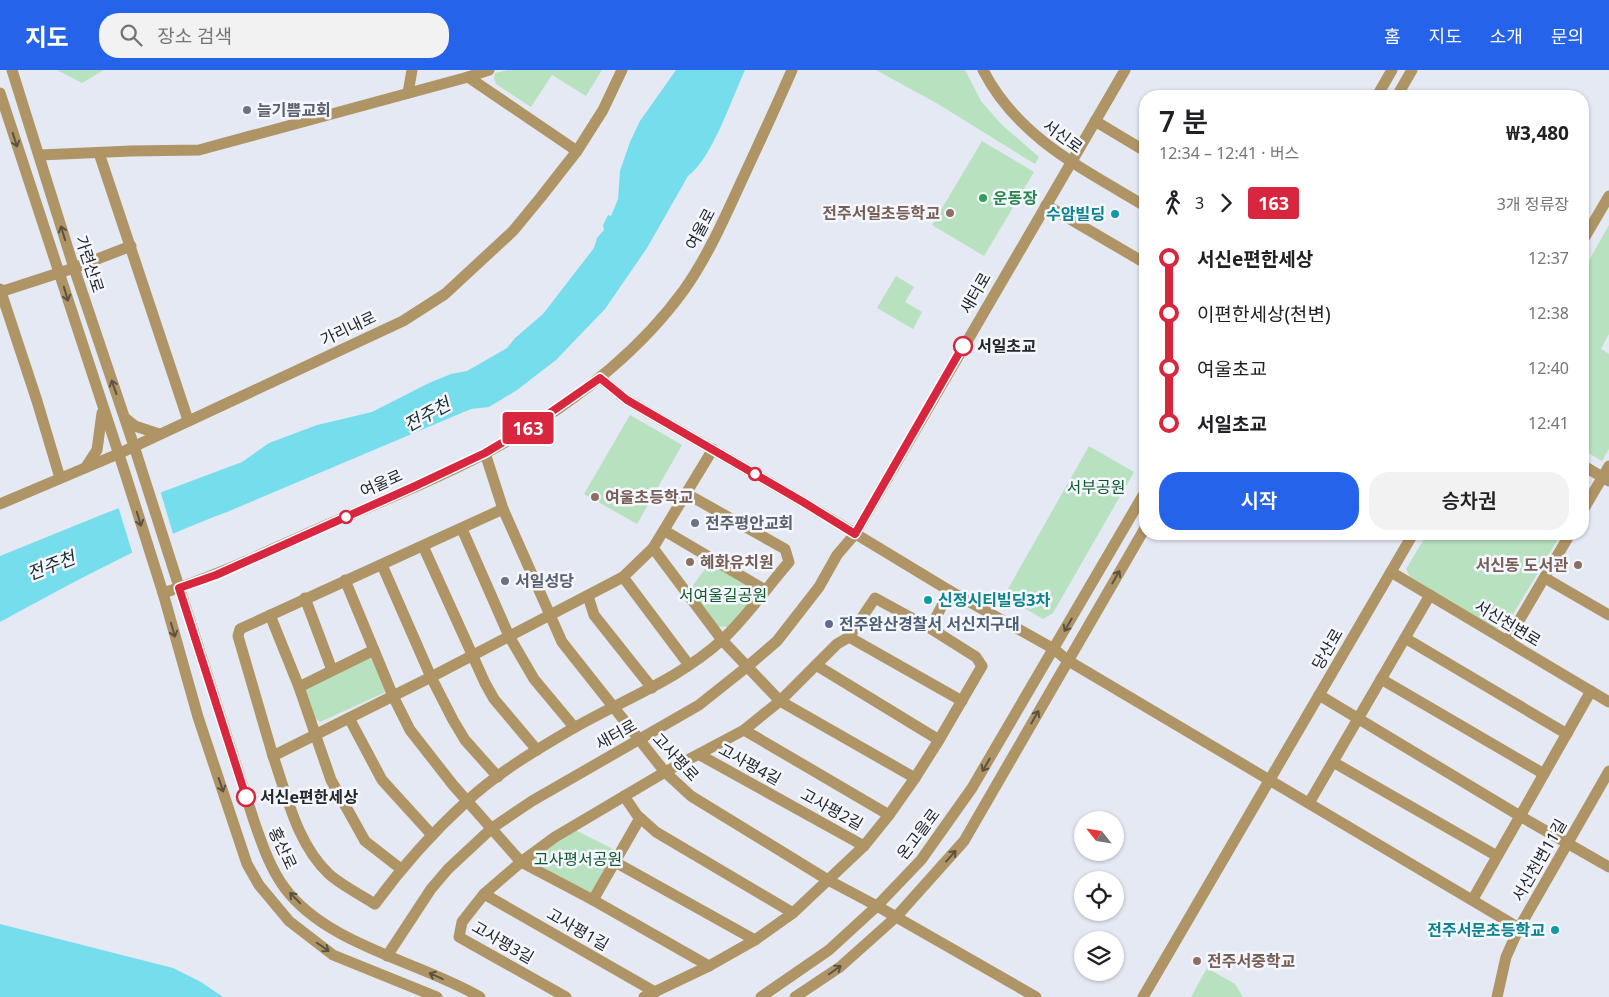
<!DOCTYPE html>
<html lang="ko">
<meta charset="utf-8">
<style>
:root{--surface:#fff;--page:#f2f2f2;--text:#202124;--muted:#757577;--accent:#2563eb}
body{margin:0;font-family:"Noto Sans","Noto Sans KR",sans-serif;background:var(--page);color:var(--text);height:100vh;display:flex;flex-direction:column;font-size:19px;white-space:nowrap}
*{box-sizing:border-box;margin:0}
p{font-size:16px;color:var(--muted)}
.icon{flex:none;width:28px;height:28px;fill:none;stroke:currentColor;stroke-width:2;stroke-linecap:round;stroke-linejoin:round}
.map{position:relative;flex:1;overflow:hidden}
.sheet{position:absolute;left:1139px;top:20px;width:450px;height:450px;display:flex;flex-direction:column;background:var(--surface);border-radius:20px;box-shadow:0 1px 4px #0004}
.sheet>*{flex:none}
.badge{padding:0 10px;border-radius:4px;font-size:18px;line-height:32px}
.needle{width:32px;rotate:300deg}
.fabs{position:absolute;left:1074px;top:741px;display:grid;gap:10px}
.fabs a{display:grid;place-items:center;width:50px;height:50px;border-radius:50%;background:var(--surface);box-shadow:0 1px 4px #0004;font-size:25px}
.map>.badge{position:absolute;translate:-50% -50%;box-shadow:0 0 0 2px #fff}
.legs{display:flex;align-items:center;gap:8px;height:55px;padding:0 20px;font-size:16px}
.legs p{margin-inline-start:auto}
.summary{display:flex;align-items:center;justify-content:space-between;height:85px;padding:0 20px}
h1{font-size:28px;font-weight:600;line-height:38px}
.button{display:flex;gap:10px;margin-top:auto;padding:10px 20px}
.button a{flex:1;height:58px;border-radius:20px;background:var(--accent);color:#fff;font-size:20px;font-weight:600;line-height:58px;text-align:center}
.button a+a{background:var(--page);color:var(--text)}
ul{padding:0 20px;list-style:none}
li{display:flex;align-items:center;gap:18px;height:55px;font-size:19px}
li i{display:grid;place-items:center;width:8px;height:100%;margin:0 6px;background:currentColor}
li i::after{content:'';width:12px;height:12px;margin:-6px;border:4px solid;border-radius:50%;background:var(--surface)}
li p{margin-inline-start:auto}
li:first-child i{background:linear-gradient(#0000 50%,currentColor 0)}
li:last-child i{background:linear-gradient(currentColor 50%,#0000 0)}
header{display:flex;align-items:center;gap:30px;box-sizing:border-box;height:70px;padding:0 25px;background:var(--accent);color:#fff}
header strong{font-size:24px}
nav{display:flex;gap:28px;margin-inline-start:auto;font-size:18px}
.search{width:350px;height:45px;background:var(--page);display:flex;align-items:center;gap:12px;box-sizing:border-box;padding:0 18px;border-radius:20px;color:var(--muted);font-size:19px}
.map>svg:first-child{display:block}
.green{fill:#b7e1bf}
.water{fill:#76ddec}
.pier{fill:#e5e9f4}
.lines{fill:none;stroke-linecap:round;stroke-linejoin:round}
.minor{stroke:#af9465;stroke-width:11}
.oneway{stroke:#5c5242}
.line-1-casing{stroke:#fff;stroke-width:11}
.line-1{stroke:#d7263d;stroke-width:8}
.worship-dot{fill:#6b7280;stroke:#f4f7fd;stroke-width:2}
.leisure-dot{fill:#2e9e5b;stroke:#f4f7fd;stroke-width:2}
.education-dot{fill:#8d6e63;stroke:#f4f7fd;stroke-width:2}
.culture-dot{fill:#0f9aa8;stroke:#f4f7fd;stroke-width:2}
.stop-1-dot{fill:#fff;stroke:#d7263d;stroke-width:2.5}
.service-dot{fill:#5c6f8a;stroke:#f4f7fd;stroke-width:2}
.labels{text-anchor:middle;stroke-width:5;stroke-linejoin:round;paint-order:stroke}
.worship-label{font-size:16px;font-weight:bold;fill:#5b616d;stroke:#f4f7fd;text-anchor:start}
.street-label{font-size:16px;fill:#25262a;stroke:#f4f7fd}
.leisure-label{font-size:16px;font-weight:bold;fill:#27864d;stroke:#f4f7fd;text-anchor:start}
.education-label{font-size:16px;font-weight:bold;fill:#785e54;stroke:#f4f7fd;text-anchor:start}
.culture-label{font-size:16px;font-weight:bold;fill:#0d838f;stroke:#f4f7fd;text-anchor:end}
.stop-label{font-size:16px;font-weight:bold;fill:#25262a;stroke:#f4f7fd;text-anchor:start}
.park-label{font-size:16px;fill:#0f5829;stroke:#f4f7fd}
.service-label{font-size:16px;font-weight:bold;fill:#4e5e75;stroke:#f4f7fd;text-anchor:start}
.water-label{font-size:18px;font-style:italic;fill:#1a2d30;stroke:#f4f7fd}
</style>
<header>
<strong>지도</strong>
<div class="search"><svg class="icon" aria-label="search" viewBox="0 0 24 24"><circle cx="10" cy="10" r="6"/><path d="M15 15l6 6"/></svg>장소 검색</div>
<nav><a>홈</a><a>지도</a><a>소개</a><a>문의</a></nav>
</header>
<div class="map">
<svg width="1609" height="927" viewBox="0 0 1609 927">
<rect width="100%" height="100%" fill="#e5e9f4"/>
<!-- green -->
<g class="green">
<path d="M57,0H104L82,13Z"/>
<path d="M508,0H602L586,26L552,5L531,37L496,14L494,8L495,3Z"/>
<path d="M876,0H965L981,31L1002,55L1039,87L1035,94L938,34Z"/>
<path d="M982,71L1034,102L984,186L932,155Z"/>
<path d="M1609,155V264L1601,279L1609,284V379L1602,391L1583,380V201Z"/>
<path d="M896,206L914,217L905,232L922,242L913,259L877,238Z"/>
<path d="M630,345L682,375L637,454L584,424Z"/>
<path d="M1089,376L1134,402L1053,543L1043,549L1004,526Z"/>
<path d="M1427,464H1561L1506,556L1495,558L1410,507L1406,499Z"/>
<path d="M712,490L759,523L728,557L716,556L688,522Z"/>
<path d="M371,584L386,622L320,652L313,646L305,619Z"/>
<path d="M575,760L617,781L590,824L537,794L535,785Z"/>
<path d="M1207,898L1235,914L1243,927H1191Z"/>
</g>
<!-- water -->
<g class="water">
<path d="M676,0H745C732,28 712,89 688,106L647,178L605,239L556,290L517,320L489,337L471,339L227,442C148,471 74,512 0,552V486L106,443L242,392L269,373L317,355L372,342L429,313L451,304L467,301L507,278L515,268L543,244L594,178L597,168L604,160L603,155L608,145L611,146L618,129L620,101L630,72L640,51Z"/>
<path d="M0,854L173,898L201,912L223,927H0Z"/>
</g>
<!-- pier -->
<path class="pier" d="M160,420L174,467L133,485L118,436Z"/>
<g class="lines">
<!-- minor -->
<g class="minor">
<path d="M12,0L74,198L134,376L254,751C262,774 270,798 284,817C326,875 421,892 480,927"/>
<path d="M983,0C1018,68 1082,98 1145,136"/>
<path d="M468,7L489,0"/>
<path d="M0,23L125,403L163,523L198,647L247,794L259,815L289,851L333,885L437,927"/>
<path d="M408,23L412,0"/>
<path d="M1377,26L1392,0"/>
<path d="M1397,26L1412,0"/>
<path d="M1095,51L1145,81"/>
<path d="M99,83L188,350"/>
<path d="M40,85L131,81L199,80L468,7L577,81"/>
<path d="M1046,135L1145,193"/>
<path d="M1582,172L1609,126"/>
<path d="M0,219L37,331L60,408"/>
<path d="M0,222L74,198L131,176"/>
<path d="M600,308L627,330L803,432L950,521L1054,579L1067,590L1519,858"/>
<path d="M125,348L135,356L159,364"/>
<path d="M485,383L503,439L562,572L665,702L691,726L828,810L877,836L1036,927"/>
<path d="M1582,395L1609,411"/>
<path d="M86,397L97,380L102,343"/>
<path d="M687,424L785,479L789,492C767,517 747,547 722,570C678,610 622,630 572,659C536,680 497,703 466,732C432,763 402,797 375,834C361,825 341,815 329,804C297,774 287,726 273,686L431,607L623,507L653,478L713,379"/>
<path d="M0,434L118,384L403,251L445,224L513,161L541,127L577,81L603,40L622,0"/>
<path d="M1582,442L1609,396"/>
<path d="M462,459L509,566L534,609L574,657"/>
<path d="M665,461L765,520"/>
<path d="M423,476L485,613L494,629L537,680"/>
<path d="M653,478L722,570L780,631L915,708"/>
<path d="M382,495L431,607L453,650L465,670L498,707"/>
<path d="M1391,502L1609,632"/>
<path d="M623,507L689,595"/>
<path d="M1545,508L1609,545"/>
<path d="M345,510L393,626L410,660L453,715L521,792L593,830L709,896"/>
<path d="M163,523C220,505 274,478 329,454C382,431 436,410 486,383C561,342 634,289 684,220C708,186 725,147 742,110C759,73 776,37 792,0"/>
<path d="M588,526L594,545L652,618"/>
<path d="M305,528L332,600"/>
<path d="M270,545L299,617L331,710L365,771L401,799"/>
<path d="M930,558L950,521"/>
<path d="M849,567L962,631"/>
<path d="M1405,568L1567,664"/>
<path d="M1507,571L1570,464"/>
<path d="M816,595L939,670"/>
<path d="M1381,609L1544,704"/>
<path d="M299,617L374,580"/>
<path d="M1319,625L1520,746L1609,797"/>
<path d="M349,648L382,710L432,765"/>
<path d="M744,660L889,745"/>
<path d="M700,685L864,776"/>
<path d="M273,686L238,566L240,559L503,439"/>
<path d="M1333,692L1497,786"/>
<path d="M624,726L637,745L656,762L793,843"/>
<path d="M1309,733L1430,525"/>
<path d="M615,792L755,870"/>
<path d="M484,824L655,922"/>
<path d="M1473,829L1591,621"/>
<path d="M593,830L640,748"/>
<path d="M387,886L431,819L448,799L492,758L532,731L699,635L748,596L777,571L819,517L837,485L855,464L1125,0"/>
<path d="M566,927L459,867L462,852L484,824L521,792L555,767L665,702L744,660L780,631L837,574L849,567L875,528L930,558L976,587L982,596L939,670L915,708L889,745L864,776L793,843L755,870L709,896L644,927"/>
<path d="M761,927L829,880L877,836L921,790L972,718L1145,422"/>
<path d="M795,927L840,897L896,847L964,771L1145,458"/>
<path d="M1143,927L1413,464"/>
<path d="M1497,927L1506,887L1519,858L1609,701"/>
</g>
</g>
<!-- one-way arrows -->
<defs><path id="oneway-shaft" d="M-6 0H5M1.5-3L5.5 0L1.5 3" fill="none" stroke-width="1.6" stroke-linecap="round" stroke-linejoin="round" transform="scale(1.25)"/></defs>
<g class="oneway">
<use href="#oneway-shaft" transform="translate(15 70) rotate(72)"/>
<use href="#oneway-shaft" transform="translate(63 163) rotate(-107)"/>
<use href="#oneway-shaft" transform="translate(66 224) rotate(73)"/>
<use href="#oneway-shaft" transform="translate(114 317) rotate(-109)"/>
<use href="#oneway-shaft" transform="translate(139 449) rotate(73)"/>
<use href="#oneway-shaft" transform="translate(1116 507) rotate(-60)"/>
<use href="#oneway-shaft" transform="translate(1068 555) rotate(120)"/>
<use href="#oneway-shaft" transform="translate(173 560) rotate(74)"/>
<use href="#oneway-shaft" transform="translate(1035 647) rotate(-60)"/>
<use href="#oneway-shaft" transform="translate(986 695) rotate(120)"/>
<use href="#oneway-shaft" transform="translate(221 715) rotate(71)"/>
<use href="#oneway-shaft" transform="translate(951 786) rotate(-48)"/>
<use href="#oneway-shaft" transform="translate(295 828) rotate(-134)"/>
<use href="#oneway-shaft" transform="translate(323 877) rotate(35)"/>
<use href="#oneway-shaft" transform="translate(835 900) rotate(-35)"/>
<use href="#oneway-shaft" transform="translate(436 906) rotate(-156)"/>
</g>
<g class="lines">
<!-- line-1 casing -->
<g class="line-1-casing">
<path id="line-1" d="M246,727L179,518L216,505L413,417L485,383L534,354L600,308L627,330L803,432L855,464L963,276"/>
</g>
<!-- line-1 -->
<use href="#line-1" class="line-1"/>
</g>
<!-- markers -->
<g class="worship-dot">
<circle cx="247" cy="40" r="5"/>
<circle cx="695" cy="453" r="5"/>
<circle cx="505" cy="511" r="5"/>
</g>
<circle class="leisure-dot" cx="983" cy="128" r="5"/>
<g class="education-dot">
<circle cx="950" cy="143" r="5"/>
<circle cx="595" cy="427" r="5"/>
<circle cx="690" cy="492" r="5"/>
<circle cx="1578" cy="495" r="5"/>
<circle cx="1197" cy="891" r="5"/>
</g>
<g class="culture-dot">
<circle cx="1115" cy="144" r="5"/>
<circle cx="928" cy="530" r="5"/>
<circle cx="1555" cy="860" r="5"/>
</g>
<g class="stop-1-dot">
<circle cx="963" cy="276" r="9"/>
<circle cx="755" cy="404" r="6"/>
<circle cx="346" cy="447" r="6"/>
<circle cx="246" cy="727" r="9"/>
</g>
<circle class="service-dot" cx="829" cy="554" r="5"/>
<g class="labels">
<!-- worship labels -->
<g class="worship-label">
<text x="257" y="46">늘기쁨교회</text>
<text x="705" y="459">전주평안교회</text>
<text x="515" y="517">서일성당</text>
</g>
<!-- street labels -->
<g class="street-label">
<text transform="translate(1063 66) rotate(36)" y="6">서신로</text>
<text transform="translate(700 159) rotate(-62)" y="6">여울로</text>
<text transform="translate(90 194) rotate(72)" y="6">가련산로</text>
<text transform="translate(975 223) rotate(-60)" y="6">새터로</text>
<text transform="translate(348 258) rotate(-25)" y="6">가리내로</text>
<text transform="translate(381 413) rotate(-24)" y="6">여울로</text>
<text transform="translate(1508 553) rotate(31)" y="6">서신천변로</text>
<text transform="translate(1327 579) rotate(-60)" y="6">당산로</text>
<text transform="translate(616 664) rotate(-29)" y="6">새터로</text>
<text transform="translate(676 687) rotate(47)" y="6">고사평로</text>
<text transform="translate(750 694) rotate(29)" y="6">고사평4길</text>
<text transform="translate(832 739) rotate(29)" y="6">고사평2길</text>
<text transform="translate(918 764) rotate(-53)" y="6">온고을로</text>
<text transform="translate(283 778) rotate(65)" y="6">홍산로</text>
<text transform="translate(1539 790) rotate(-60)" y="6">서신천변11길</text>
<text transform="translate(578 859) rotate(30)" y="6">고사평1길</text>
<text transform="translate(503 872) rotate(30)" y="6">고사평3길</text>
</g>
<!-- leisure labels -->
<g class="leisure-label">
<text x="993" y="134">운동장</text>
</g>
<!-- education labels -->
<g class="education-label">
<text x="940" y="149" text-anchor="end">전주서일초등학교</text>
<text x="605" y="433">여울초등학교</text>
<text x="700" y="498">혜화유치원</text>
<text x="1568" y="501" text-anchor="end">서신동 도서관</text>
<text x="1207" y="897">전주서중학교</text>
</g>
<!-- culture labels -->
<g class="culture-label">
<text x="1105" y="150">수암빌딩</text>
<text x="938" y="536" text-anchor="start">신정시티빌딩3차</text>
<text x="1545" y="866">전주서문초등학교</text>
</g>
<!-- stop labels -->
<g class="stop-label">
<text x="977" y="282">서일초교</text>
<text x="260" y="733">서신e편한세상</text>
</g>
<!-- park labels -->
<g class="park-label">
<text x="1096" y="423">서부공원</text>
<text x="723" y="531">서여울길공원</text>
<text x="578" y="795">고사평서공원</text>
</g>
<!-- service labels -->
<g class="service-label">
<text x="839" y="560">전주완산경찰서 서신지구대</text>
</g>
<!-- water labels -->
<g class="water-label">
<text transform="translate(427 345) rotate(-29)" y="6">전주천</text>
<text transform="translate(51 496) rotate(-21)" y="6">전주천</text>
</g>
</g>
</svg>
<div class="fabs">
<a><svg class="needle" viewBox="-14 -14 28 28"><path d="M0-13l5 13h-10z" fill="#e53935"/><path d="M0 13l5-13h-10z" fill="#757577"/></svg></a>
<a><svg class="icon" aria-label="locate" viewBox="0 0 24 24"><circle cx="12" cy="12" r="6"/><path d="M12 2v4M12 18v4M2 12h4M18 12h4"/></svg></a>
<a><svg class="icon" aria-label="layers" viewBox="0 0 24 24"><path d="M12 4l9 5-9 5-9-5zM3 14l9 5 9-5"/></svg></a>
</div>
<b class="badge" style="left:528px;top:358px;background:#d7263d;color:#fff">163</b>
<section class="sheet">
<div class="summary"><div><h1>7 분</h1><p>12:34 – 12:41 · 버스</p></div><b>₩3,480</b></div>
<div class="legs"><svg class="icon" aria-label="walk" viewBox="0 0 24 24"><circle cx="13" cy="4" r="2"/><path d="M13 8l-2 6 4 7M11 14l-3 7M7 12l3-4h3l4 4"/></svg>3<svg class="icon" aria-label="forward" viewBox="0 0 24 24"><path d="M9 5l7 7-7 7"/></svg><b class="badge" style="background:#d7263d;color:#fff">163</b><p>3개 정류장</p></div>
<ul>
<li><i style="color:#d7263d"></i><b>서신e편한세상</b><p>12:37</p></li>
<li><i style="color:#d7263d"></i><span>이편한세상(천변)</span><p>12:38</p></li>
<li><i style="color:#d7263d"></i><span>여울초교</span><p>12:40</p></li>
<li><i style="color:#d7263d"></i><b>서일초교</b><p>12:41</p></li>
</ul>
<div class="button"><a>시작</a><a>승차권</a></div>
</section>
</div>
